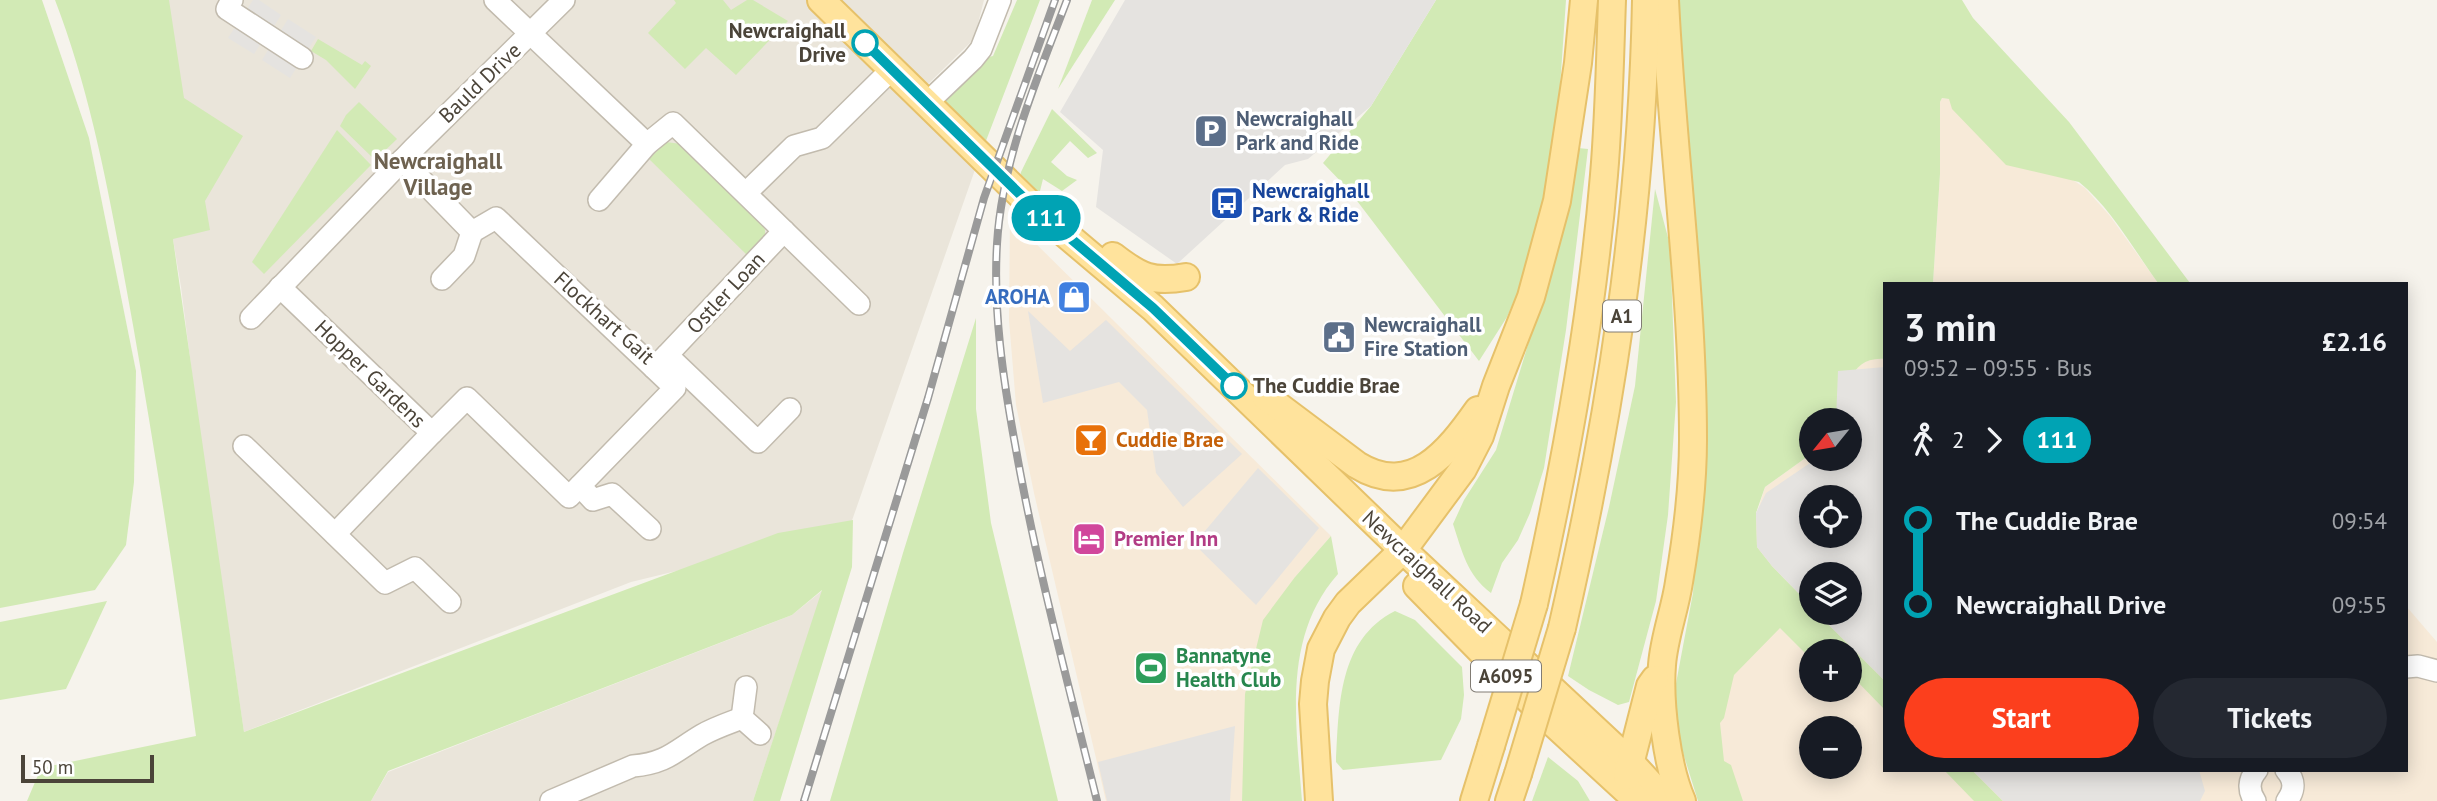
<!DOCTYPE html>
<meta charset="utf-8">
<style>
:root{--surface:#171b24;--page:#242831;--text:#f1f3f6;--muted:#9ea1a6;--accent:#fc3f1d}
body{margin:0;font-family:"PT Sans",sans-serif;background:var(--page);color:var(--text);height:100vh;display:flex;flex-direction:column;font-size:26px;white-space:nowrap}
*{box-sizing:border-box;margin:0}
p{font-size:23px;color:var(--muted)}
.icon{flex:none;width:38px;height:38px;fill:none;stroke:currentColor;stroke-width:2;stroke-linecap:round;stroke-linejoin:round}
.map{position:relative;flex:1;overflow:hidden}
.sheet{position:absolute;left:1883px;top:282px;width:525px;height:490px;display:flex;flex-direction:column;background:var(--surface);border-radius:0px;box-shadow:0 4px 18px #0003}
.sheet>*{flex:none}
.badge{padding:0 14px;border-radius:23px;font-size:24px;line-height:46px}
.needle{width:46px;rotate:240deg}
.buttons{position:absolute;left:1799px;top:408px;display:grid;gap:14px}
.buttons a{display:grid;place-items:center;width:63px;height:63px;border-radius:50%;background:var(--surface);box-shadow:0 4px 18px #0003;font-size:35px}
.scale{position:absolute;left:21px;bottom:18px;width:133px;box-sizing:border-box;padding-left:7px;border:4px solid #4b4439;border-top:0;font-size:19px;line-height:24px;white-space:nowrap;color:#4b4439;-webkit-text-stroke:5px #fff;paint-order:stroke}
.map>.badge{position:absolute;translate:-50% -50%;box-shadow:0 0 0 4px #fff}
.legs{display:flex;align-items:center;gap:10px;height:77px;padding:0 21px;font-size:23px}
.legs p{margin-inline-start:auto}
.headline{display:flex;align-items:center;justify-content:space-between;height:119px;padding:0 21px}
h1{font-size:38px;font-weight:600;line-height:52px}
.action{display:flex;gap:14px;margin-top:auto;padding:14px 21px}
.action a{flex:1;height:80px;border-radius:42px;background:var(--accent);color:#fff;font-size:28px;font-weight:600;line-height:80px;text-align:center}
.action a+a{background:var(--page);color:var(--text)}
ul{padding:0 21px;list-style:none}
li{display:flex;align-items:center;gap:24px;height:84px;font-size:26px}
li i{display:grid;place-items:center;width:10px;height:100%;margin:0 9px;background:currentColor}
li i::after{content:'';width:18px;height:18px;margin:-9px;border:5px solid;border-radius:50%;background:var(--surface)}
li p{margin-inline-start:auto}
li:first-child i{background:linear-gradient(#0000 50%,currentColor 0)}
li:last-child i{background:linear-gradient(currentColor 50%,#0000 0)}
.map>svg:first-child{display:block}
.residential{fill:#eae5da}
.commercial{fill:#f7ead8;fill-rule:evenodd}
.green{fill:#d2eab5}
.parking{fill:#e5e3e0;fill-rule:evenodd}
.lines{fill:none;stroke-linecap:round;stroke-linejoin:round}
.minor-casing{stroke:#c2bbae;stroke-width:24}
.major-casing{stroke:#e6c16a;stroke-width:30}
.minor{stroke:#fff;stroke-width:21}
.major{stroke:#ffe39c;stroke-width:26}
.rail-casing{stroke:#9a9a9a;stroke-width:8}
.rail{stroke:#fff;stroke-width:5;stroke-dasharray:16;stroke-linecap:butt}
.major-bridge-casing{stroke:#e6c16a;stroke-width:30;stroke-linecap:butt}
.major-bridge{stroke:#ffe39c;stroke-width:26}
.line-1-casing{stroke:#fff;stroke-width:16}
.line-1{stroke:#00a3b4;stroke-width:10}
.stop-1-dot{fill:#fff;stroke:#00a3b4;stroke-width:3.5}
.labels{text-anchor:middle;stroke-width:7;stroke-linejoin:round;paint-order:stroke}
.shield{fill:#fff;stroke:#817c74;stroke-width:2}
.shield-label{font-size:19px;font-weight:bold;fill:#4b4439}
.stop-label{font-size:21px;font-weight:bold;fill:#4b4439;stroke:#fff;text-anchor:end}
.street-label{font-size:21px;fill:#4b4439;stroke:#fff}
.service-label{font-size:21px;font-weight:bold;fill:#4e5e75;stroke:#fff;text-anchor:start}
.transit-label{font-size:21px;font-weight:bold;fill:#164399;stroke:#fff;text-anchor:start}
.shop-label{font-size:21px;font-weight:bold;fill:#366cbe;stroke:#fff;text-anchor:end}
.food-label{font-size:21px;font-weight:bold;fill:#c56008;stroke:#fff;text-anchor:start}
.hotel-label{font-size:21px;font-weight:bold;fill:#b23c85;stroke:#fff;text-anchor:start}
.leisure-label{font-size:21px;font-weight:bold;fill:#27864d;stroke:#fff;text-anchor:start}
.neighbourhood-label{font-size:23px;font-weight:bold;fill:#6e6250;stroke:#fff}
</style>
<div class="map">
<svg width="2437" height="801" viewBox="0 0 2437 801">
<rect width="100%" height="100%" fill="#f6f3ec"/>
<!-- residential -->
<g class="residential">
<path d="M133,0H984L974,39L926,86L984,144L849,529L631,582L244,732L199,429L181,287Z"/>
<path d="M823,590L753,801H371L388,772L792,615Z"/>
</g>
<!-- commercial -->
<g class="commercial">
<path d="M1942,98L1949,99L2085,188L2110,216L2158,283L1933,284L1940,174V102Z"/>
<path d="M1010,218L1331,536L1295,577L1244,773L1242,801H1106L1034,493L1016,405L1009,320Z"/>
<path d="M1876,358L1885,359V770H2406V606L2437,642V801H1713L1694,717L1765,487L1811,454V458H1850L1854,373L1861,363ZM1811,497H1850V536H1811ZM1811,574H1850V612H1811ZM1811,651H1850V690H1811ZM1811,728H1850V766H1811Z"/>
</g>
<!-- green -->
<g class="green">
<path d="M0,0H42L89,138L136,371L134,482L126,545L95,590L0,608Z"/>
<path d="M55,0H169L184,98L243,136L205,201L210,230L173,239L244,732L778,533L853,520L852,567L780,801H753L822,590L792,615L388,771L371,801H27L41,768L196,736C178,599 157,462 133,325C113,216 95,104 55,0Z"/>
<path d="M674,0H723L731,10L747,0H753L788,21L736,75L706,48L685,69L648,33L676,3Z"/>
<path d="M1017,0H1040L984,146L945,111L940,92L976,60L993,56Z"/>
<path d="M1092,0H1115L1058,89Z"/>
<path d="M1436,0H1566L1558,116L1535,252L1507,317L1479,361L1348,189L1323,163L1371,106Z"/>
<path d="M1673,0H1962L1973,18L2069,122L2190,283H2158C2134,250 2111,208 2079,182L2006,165L1952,109L1949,99L1942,98L1940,102V174L1933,283L1885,284V359C1848,356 1847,392 1838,420H1811V454L1765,487L1756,513L1757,547L1772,566L1811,606V612L1817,613L1885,681V710L1850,674V651H1811V659L1780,628L1734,675L1724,718L1720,723L1724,761L1731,765L1743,801H1698L1675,727L1674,694L1693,593L1701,460Z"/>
<path d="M318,39L362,65L365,61L371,66L355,89L326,60L311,51Z"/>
<path d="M359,102L397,139L375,160L340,126L346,115Z"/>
<path d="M1052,109L1097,153L1088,158L1070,141L1051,162L1067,176L1077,180L1062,191L1043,179L1038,199L1019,181L1021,172Z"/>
<path d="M337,130L371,165L264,274L252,262Z"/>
<path d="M666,142L681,144L763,225L765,230V240L748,256L649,159Z"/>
<path d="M1578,148L1588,149L1566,330L1544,468L1530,513L1518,540L1502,563L1491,593C1467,575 1462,551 1453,524L1464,500L1496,450L1554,259Z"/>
<path d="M1655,189L1670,245L1676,402L1668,515L1656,601L1629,702L1618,705L1589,690L1568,676L1609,507L1635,386Z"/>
<path d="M976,318V409L991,523L1058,801H830L903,553Z"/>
<path d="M1331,536L1338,574C1282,637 1296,723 1302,801H1242L1245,694L1263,620L1295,577Z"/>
<path d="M107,601L66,689L0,700V622Z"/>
<path d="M1395,611L1415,620L1462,667L1464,695L1461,719L1441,760L1343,770L1336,762C1339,706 1338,640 1395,611Z"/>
<path d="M1548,757L1578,781L1590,801H1532Z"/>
<path d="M1944,770H1972L2003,801H1974Z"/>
</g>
<!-- parking -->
<g class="parking">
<path d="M253,0H259L281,15L273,28L280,32L288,19L316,37L290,78L262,60L271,45L263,40L254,54L228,38Z"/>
<path d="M1125,0H1436L1371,106L1308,159L1285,165L1177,264L1096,207L1103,150L1060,112Z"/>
<path d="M1028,311L1070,351L1106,320L1242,454L1183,507L1156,473L1147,410L1119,382L1043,403Z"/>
<path d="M1885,367V681L1817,613L1850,612V574H1811V606L1772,566L1757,547L1756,513L1766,493L1816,459L1850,458V420H1836L1838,371ZM1850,497V536H1811V497Z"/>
<path d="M1258,468L1319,528L1256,605L1194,544Z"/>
<path d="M1235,726L1230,801H1107L1098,762Z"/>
<path d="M1972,770H2199L2205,791L2200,801H2003Z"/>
</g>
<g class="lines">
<!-- minor casing -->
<g class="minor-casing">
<g id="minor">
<path d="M232,0L227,9L302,58"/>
<path d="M495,0L647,144L673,123L859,304"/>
<path d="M927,103L973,59L981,49L1000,0"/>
<path d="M402,160L472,232L496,218L654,368L667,355L758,442L790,409"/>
<path d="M746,193L794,146L822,138L893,68"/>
<path d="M599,200L647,144"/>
<path d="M442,279L464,256L472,232"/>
<path d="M280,287L432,433L467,398L569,497L675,388L654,368"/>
<path d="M251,318L413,149L564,0"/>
<path d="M667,355L784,231"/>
<path d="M244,446L385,583L415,568L450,602"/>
<path d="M580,486L593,500L612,494L650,529"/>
<path d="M335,534L432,433"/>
<path d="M2406,667L2418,666L2437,671"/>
<path d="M746,687L742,718L760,734"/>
<path d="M2286,770C2295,780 2295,790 2287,801"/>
<path d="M551,801L633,766C667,763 675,751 702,735C714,728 729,723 742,718"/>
<path d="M2255,801C2248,791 2248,780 2257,770"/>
</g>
</g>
<!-- major casing -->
<g class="major-casing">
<g id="major">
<path d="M821,0L1031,205L1153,308L1403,550L1631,763L1666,801"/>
<path d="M1665,0C1672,147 1693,293 1693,440C1693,487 1687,535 1679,582C1675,610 1664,637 1662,665C1659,703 1667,767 1682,801"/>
<path d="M1113,256C1140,277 1152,283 1186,277"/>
<path d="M1265,396L1357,465C1412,499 1449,451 1478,410"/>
<path d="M1417,586L1540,711L1638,801"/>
<path d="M1534,604C1566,462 1592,320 1604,175C1609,117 1610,58 1612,0"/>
<path d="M1562,628C1610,419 1642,215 1646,0"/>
<path d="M1627,776L1650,686L1655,679"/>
<path d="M1319,801L1313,704L1315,681L1321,649L1337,618L1348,603L1403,550L1463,469L1480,436L1496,386L1531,297L1557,201L1578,63L1584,0"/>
<path d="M1474,801L1491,746"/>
<path d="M1509,801L1518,774"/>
</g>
</g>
<!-- minor -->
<use href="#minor" class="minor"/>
<!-- major -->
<use href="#major" class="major"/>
<!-- rail casing -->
<g class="rail-casing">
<g id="rail">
<path d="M1067,0C1037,79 1002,159 997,244C993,310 1003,379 1015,444C1036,564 1068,683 1097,801"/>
<path d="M804,801L928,398L984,198L1055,0"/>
</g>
</g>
<!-- rail -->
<use href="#rail" class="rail"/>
<!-- major-bridge casing -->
<g class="major-bridge-casing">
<g id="major-bridge">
<path d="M1491,746L1534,604"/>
<path d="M1518,774L1562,628"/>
</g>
</g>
<!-- major-bridge -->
<use href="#major-bridge" class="major-bridge"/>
</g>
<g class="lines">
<!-- line-1 casing -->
<g class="line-1-casing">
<path id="line-1" d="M865,43L1031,205L1153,308L1234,386"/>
</g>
<!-- line-1 -->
<use href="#line-1" class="line-1"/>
</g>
<!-- icons -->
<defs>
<g id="parking-square" transform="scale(1.75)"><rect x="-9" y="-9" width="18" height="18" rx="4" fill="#5c6f8a" stroke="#fff"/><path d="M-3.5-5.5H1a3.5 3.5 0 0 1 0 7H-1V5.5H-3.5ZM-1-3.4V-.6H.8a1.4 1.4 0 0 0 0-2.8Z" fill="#fff"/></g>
<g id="bus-square" transform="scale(1.75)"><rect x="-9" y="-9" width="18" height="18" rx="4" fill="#1a4fb4" stroke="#fff"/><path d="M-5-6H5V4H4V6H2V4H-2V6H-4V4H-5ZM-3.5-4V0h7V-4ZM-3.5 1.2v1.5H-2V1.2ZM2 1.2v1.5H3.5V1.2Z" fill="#fff"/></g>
<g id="shop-square" transform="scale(1.75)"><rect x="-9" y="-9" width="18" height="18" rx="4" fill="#3f7fe0" stroke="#fff"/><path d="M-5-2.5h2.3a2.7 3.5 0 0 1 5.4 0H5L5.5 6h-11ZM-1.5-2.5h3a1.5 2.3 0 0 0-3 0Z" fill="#fff"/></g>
<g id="civic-square" transform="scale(1.75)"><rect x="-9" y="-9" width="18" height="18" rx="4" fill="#5c6f8a" stroke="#fff"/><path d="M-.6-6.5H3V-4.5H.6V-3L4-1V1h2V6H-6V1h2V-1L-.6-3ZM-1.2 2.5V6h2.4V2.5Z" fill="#fff"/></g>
<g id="bar-square" transform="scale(1.75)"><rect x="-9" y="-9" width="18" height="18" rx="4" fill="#e8710a" stroke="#fff"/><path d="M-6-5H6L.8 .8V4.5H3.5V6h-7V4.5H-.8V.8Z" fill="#fff"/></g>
<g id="hotel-square" transform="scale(1.75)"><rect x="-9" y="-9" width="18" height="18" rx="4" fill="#d1479c" stroke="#fff"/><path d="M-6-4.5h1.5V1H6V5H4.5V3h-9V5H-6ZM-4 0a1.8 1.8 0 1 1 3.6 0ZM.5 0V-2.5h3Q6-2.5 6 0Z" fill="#fff"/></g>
<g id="stadium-square" transform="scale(1.75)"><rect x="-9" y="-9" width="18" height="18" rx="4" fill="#2e9e5b" stroke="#fff"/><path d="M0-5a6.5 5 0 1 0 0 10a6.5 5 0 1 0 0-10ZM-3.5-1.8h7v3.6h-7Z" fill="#fff"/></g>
</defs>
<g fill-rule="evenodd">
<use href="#parking-square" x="1211" y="131"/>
<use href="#bus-square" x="1227" y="203"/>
<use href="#shop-square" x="1074" y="297"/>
<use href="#civic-square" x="1339" y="337"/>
<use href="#bar-square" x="1091" y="440"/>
<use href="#hotel-square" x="1089" y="539"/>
<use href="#stadium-square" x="1151" y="668"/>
</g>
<!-- markers -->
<g class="stop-1-dot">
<circle cx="865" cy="43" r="12"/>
<circle cx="1234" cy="386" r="12"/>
</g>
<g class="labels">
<!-- shield labels -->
<g class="shield">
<rect x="1603" y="300.5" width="38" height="31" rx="5"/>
<rect x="1471" y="660.5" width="70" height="31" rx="5"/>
</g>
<g class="shield-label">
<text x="1622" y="323">A1</text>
<text x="1506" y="683">A6095</text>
</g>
<!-- stop labels -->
<g class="stop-label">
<text x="846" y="38">Newcraighall<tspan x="846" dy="24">Drive</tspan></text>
<text x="1253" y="393" text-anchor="start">The Cuddie Brae</text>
</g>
<!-- street labels -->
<g class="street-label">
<text transform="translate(480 83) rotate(-44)" y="7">Bauld Drive</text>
<text transform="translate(726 293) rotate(-47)" y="7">Ostler Loan</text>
<text transform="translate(604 318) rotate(42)" y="7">Flockhart Gait</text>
<text transform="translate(370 374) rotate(44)" y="7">Hopper Gardens</text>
<text transform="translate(1427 572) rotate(43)" y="7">Newcraighall Road</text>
</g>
<!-- service labels -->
<g class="service-label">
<text x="1236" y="126">Newcraighall<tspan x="1236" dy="24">Park and Ride</tspan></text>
<text x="1364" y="332">Newcraighall<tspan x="1364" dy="24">Fire Station</tspan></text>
</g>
<!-- transit labels -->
<g class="transit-label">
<text x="1252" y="198">Newcraighall<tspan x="1252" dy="24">Park &amp; Ride</tspan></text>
</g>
<!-- shop labels -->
<g class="shop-label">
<text x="1050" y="304">AROHA</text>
</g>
<!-- food labels -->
<g class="food-label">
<text x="1116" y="447">Cuddie Brae</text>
</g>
<!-- hotel labels -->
<g class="hotel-label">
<text x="1114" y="546">Premier Inn</text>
</g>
<!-- leisure labels -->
<g class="leisure-label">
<text x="1176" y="663">Bannatyne<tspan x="1176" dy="24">Health Club</tspan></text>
</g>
<!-- neighbourhood labels -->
<g class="neighbourhood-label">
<text x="438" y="169">Newcraighall<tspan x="438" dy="26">Village</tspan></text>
</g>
</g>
</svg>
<div class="buttons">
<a><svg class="needle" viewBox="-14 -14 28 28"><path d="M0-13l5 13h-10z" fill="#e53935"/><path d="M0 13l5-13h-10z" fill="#9ea1a6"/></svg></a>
<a><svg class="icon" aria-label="locate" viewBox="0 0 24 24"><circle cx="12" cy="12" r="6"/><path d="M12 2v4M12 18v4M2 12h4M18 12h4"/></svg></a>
<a><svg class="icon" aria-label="layers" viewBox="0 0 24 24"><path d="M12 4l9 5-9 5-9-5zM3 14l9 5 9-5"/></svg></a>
<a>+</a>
<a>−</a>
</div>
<div class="scale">50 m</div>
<b class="badge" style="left:1046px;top:218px;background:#00a3b4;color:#fff">111</b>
<section class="sheet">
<div class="headline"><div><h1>3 min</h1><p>09:52 – 09:55 · Bus</p></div><b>£2.16</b></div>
<div class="legs"><svg class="icon" aria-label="walk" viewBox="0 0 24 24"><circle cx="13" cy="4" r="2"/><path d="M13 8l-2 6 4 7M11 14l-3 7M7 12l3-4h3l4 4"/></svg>2<svg class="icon" aria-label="forward" viewBox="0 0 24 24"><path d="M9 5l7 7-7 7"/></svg><b class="badge" style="background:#00a3b4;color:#fff">111</b></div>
<ul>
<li><i style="color:#00a3b4"></i><b>The Cuddie Brae</b><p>09:54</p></li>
<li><i style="color:#00a3b4"></i><b>Newcraighall Drive</b><p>09:55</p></li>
</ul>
<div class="action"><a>Start</a><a>Tickets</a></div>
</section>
</div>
